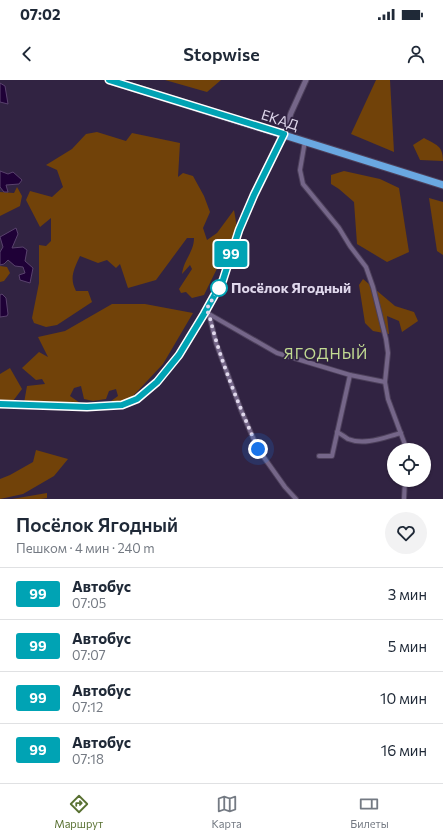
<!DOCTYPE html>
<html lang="ru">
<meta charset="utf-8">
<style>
:root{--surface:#fff;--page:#f2f2f3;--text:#1f2937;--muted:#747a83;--line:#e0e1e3;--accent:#597132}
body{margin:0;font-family:Commissioner,sans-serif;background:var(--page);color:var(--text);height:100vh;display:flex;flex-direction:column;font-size:15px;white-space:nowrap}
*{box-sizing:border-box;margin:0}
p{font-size:13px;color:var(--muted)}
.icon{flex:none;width:22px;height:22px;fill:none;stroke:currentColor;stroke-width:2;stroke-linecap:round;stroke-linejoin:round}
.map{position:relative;height:419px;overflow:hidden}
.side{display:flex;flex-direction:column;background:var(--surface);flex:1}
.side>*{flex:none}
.badge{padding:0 8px;border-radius:3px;font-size:14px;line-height:26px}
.controls{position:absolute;left:387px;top:363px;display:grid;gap:8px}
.controls a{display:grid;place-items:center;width:44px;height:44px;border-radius:50%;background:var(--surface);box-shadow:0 1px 3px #0004;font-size:20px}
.you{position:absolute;width:20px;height:20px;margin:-10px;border:3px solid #fff;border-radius:50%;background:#1a73e8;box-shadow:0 0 0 6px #1a73e833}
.map>.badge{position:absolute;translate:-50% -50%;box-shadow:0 0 0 2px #fff}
.round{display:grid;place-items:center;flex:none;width:42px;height:42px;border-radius:21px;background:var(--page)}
.overview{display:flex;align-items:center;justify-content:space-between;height:68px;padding:0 16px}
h1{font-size:19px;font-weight:600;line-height:30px}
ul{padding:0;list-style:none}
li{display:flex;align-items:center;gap:12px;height:52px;padding:0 16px;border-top:1px solid var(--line)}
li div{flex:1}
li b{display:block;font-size:15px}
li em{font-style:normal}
li .badge{min-width:44px;font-weight:700;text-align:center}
.status{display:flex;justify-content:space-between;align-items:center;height:28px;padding:0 20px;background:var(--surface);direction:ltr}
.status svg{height:11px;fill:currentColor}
header{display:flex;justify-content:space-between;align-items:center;height:52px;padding:0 16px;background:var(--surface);font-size:18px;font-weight:600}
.tabs{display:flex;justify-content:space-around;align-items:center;height:56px;border-top:1px solid var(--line);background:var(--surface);font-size:11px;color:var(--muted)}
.tabs a{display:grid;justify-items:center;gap:2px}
.tabs .active{color:var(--accent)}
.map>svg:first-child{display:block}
.green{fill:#714209}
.water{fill:#1f0137;stroke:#59426d}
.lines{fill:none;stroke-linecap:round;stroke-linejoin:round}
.minor-casing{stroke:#4d405b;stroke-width:6}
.tertiary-casing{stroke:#4d405b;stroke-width:7}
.trunk-casing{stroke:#4d405b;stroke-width:9}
.minor{stroke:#756689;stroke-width:4}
.tertiary{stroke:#756689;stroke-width:5}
.trunk{stroke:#6aa8e1;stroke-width:7}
.line-casing{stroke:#fff;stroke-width:9}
.line{stroke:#00a3b4;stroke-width:6}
.walk{stroke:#e0d8ec;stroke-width:4;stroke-dasharray:0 7.2}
.stop-dot{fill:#fff;stroke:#00a3b4;stroke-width:2}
.labels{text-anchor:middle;stroke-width:3.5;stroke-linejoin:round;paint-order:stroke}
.street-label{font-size:14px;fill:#e0d8ec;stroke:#312342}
.stop-label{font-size:14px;font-weight:bold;fill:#e0d8ec;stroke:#312342;text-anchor:start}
.neighbourhood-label{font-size:15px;letter-spacing:1px;fill:#c2db92;stroke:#312342}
</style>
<div class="status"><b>07:02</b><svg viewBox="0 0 49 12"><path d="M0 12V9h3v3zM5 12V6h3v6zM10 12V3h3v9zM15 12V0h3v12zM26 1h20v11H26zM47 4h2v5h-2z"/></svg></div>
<header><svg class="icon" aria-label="back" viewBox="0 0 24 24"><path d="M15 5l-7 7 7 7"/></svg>Stopwise<svg class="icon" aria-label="person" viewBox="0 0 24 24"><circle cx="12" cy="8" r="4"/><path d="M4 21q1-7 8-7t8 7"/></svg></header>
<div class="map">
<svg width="443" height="419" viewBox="0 0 443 419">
<rect width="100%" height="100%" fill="#312342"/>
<!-- green -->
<g class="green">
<path d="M165,0H221L207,12Z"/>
<path d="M376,0H390L394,72L351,54Z"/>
<path d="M97,52L126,61L132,53L180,63L178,97L183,93L193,96L204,116L210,132L203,148L207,160L217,153L234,130L237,148L204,215L192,218L186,212L181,213L179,209L192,189L190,185L182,194C184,179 194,172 194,158H187L156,200L128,208L120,184L116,188L107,180L98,183L80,176C74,189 69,198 76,211H88L92,222L57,245L46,247L34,243L32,238L39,203V165L46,166L51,161V138L40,147L26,120L30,111L52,117L63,107L57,90L46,85L72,69L86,54Z"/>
<path d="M424,58C436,65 443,65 443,81L420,80L413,65Z"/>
<path d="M344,91L380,99L399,108L409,172L387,182L357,164L354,122L339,109L331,104V95Z"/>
<path d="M17,107L22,116L20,126L0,136V112L14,113Z"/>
<path d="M429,118L443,122V175L437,171Z"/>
<path d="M0,186L7,187L10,193L4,201L0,202Z"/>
<path d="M363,199L395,226L414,232L418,241L402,252L399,241L387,236L389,254L373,251L365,243L359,205Z"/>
<path d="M112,224H145L193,233L163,284L133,316L120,323L111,321L118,316L116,309L109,311L106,319L93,321L84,319L81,306L74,308L70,316L80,323H24L27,306L45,304L42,299L36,300L22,288L39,272L48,277L38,257L65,251Z"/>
<path d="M10,288L22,309L13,321L0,320V294Z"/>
<path d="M36,370L68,379L54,396L23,414L0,419V399L10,395L33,382Z"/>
<path d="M47,413V418L41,419H12Z"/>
</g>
<!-- water -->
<g class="water">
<path d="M0,3L5,6L8,24L0,22Z"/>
<path d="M0,91L8,94L13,92L22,100L19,104L6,105L8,112H4L0,107Z"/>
<path d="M16,148L18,154L12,168L23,167L27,170L25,181L33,188L30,203L20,200L19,195L25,193L23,187L15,186L8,180L4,184L0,185V172L3,167L0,157Z"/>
<path d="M2,214L6,218L8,234L7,236L0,237V215Z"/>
</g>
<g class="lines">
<!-- minor casing -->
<g class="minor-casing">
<g id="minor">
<path d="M305,61L300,90L303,104L339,148L350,166L366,187L373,207L386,259L388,273L385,302L388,319L407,370"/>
<path d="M209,234L216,263L241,330L258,369L285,407L296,419"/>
<path d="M209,234L277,273L350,295L385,302"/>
<path d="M0,324L99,327L122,325L137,319L157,302L179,275L205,234L223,200L239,150L254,115L284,54"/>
<path d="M337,352C341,354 345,357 348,359C365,366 385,357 401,353"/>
<path d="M319,376H332L350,295"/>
<path d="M404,419L405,400"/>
</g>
</g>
<!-- tertiary casing -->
<g class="tertiary-casing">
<path id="tertiary" d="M284,54L291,33L306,0"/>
</g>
<!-- trunk casing -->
<g class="trunk-casing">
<path id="trunk" d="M109,0L443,105"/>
</g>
<!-- minor -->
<use href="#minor" class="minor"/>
<!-- tertiary -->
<use href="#tertiary" class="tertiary"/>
<!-- trunk -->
<use href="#trunk" class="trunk"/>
</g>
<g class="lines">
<!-- line casing -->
<g class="line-casing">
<path id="line" d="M0,324L87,327L122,325L137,319L157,302L179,275L204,234L223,200L239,150L254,115L284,54L109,0"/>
</g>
<!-- line -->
<use href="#line" class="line"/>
<!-- walk -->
<path class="walk" d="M219,208L206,230L209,234C220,281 239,325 258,369"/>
</g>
<!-- markers -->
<circle class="stop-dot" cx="219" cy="208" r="8"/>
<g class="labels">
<!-- street labels -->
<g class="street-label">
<text transform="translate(280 40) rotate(18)" y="5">ЕКАД</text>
</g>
<!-- stop labels -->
<g class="stop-label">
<text x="231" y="213">Посёлок Ягодный</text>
</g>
<!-- neighbourhood labels -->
<g class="neighbourhood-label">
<text x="326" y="279">ЯГОДНЫЙ</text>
</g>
</g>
</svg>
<div class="controls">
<a><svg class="icon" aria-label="locate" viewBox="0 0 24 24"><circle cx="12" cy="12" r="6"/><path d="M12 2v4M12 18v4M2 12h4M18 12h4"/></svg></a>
</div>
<div class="you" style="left:258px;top:369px"></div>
<b class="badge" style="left:231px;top:174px;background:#00a3b4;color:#fff">99</b>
</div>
<section class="side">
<div class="overview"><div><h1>Посёлок Ягодный</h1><p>Пешком · 4 мин · 240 m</p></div><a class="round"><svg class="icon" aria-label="heart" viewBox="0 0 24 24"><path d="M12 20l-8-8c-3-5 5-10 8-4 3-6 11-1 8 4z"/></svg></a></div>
<ul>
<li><span class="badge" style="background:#00a3b4;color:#fff">99</span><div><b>Автобус</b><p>07:05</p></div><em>3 мин</em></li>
<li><span class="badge" style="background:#00a3b4;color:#fff">99</span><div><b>Автобус</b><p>07:07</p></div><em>5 мин</em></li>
<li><span class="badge" style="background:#00a3b4;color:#fff">99</span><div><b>Автобус</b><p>07:12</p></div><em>10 мин</em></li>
<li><span class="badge" style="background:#00a3b4;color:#fff">99</span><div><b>Автобус</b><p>07:18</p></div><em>16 мин</em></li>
</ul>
</section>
<nav class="tabs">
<a class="active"><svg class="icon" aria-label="directions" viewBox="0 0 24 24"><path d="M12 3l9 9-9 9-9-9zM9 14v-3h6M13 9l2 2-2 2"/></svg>Маршрут</a>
<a><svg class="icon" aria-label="map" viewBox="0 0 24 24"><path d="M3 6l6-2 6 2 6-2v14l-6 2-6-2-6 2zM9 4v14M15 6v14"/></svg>Карта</a>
<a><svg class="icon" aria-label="tickets" viewBox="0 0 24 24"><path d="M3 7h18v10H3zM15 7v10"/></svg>Билеты</a>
</nav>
